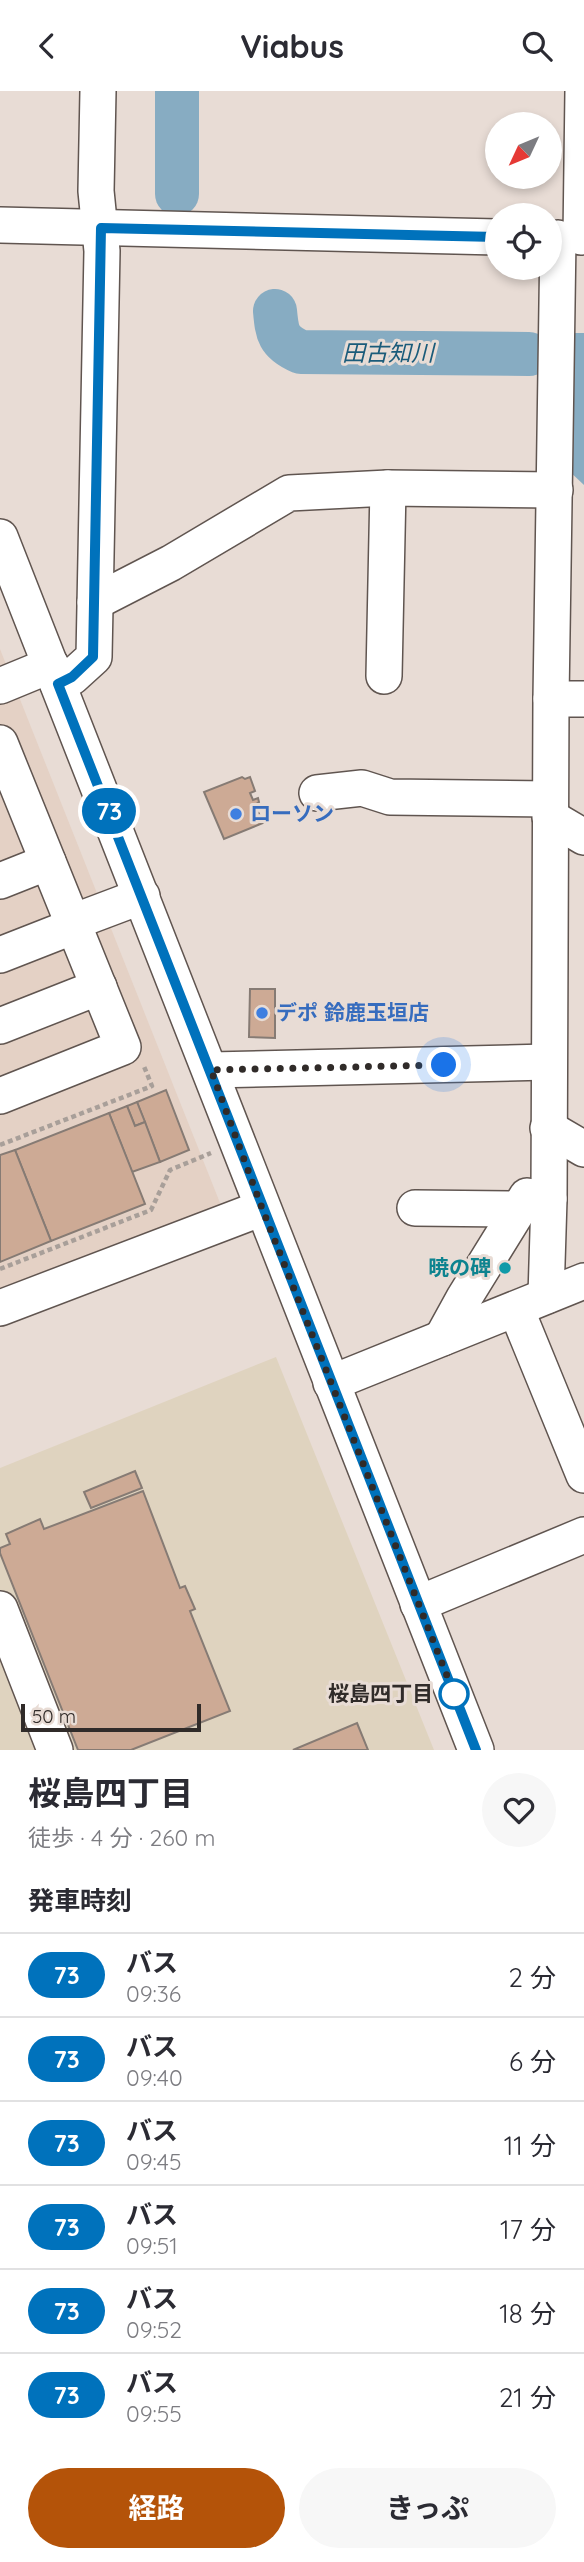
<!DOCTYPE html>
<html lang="ja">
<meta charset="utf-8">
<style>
:root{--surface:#fff;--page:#f7f7f7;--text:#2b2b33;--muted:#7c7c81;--line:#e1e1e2;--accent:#b45309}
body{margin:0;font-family:Quicksand,"Noto Sans JP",sans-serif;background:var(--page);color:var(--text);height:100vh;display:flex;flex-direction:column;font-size:26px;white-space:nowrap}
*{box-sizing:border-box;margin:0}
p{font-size:23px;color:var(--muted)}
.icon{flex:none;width:38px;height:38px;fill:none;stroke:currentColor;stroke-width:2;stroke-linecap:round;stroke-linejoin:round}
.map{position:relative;height:1659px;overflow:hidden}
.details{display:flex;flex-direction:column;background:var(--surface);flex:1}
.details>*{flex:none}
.badge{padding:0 14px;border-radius:23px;font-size:24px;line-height:46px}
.needle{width:46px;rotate:226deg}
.controls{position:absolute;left:485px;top:21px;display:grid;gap:14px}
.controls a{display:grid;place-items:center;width:77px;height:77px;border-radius:50%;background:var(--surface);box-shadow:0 4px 10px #0003;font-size:35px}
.scale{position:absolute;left:21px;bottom:18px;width:180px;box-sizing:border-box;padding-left:7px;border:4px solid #302b29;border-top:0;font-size:19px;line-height:24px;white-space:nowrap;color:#302b29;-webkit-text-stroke:5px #e8dcd5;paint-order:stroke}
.you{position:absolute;width:35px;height:35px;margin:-18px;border:5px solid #fff;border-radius:50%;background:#1a73e8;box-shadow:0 0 0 10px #1a73e833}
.map>.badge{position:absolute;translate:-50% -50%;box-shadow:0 0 0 4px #fff}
h2{padding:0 28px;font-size:26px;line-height:63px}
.round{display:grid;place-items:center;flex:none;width:74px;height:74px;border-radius:37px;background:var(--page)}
.head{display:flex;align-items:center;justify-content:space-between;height:119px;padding:0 28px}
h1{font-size:33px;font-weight:700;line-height:52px}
.button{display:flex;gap:14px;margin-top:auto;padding:14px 28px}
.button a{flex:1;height:80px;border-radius:42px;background:var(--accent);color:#fff;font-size:28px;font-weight:700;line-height:80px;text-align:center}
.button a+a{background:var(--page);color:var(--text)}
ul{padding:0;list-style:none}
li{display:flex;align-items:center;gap:21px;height:84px;padding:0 28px;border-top:2px solid var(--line)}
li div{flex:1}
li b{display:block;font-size:26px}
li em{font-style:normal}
li .badge{min-width:77px;font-weight:700;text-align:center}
header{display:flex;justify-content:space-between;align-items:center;height:91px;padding:0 28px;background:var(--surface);font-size:32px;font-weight:700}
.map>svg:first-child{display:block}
.built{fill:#e4d1c5}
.industrial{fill:#dfd3bf}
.water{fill:#87acc2}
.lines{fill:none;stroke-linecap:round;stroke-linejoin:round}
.river{stroke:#87acc2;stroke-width:44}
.building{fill:#cdaa95;stroke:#867b74;stroke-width:2}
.minor-casing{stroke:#605550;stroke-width:38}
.path{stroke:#a89f99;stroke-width:4.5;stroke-dasharray:5 3.5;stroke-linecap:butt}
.minor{stroke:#fff;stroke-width:35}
.line-casing{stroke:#fff;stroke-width:16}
.line{stroke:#0072bc;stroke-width:10}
.walk{stroke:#302b29;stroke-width:7;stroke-dasharray:0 12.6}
.shop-dot{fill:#3f7fe0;stroke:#e8dcd5;stroke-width:2.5}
.culture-dot{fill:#0f9aa8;stroke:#e8dcd5;stroke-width:2.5}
.stop-dot{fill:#fff;stroke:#0072bc;stroke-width:3.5}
.labels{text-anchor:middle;stroke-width:6;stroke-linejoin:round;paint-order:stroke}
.shop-label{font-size:21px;font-weight:bold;fill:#366cbe;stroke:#e8dcd5;text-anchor:start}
.culture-label{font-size:21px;font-weight:bold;fill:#0d838f;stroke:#e8dcd5;text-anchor:end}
.stop-label{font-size:21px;font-weight:bold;fill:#302b29;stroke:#e8dcd5;text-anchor:end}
.water-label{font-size:23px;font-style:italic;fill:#1a5b7a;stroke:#e8dcd5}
</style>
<header><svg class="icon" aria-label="back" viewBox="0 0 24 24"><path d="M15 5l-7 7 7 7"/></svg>Viabus<svg class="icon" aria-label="search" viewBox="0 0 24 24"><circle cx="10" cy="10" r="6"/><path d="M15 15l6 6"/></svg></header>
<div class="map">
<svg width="584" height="1659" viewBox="0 0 584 1659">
<rect width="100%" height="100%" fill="#e8dcd5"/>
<!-- built -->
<path class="built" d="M0,558L230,1137L0,1229Z"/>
<!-- industrial -->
<path class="industrial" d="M276,1266L434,1659H0V1377Z"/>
<!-- water -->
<path class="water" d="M569,286H584V394L567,378Z"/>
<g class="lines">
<!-- river -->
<g class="river">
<path d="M177,0V103"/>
<path d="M275,220C277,242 278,251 301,261L529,263"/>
<path d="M571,264H584"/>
</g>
</g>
<!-- building -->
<g class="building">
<path d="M242,686L245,688L250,686L255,700L250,702L253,709L258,707L259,711L255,714L263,732L224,748L204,701Z"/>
<path d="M250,898H275V947L249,946Z"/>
<path d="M166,999L189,1059L160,1071L137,1011Z"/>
<path d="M137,1011L145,1031L135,1035L127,1015Z"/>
<path d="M127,1015L135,1035L145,1031L160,1071L132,1081L109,1022Z"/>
<path d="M109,1022L145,1113L51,1150L15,1059Z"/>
<path d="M15,1059L51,1150L0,1171V1064Z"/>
<path d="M135,1380L142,1397L91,1417L84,1401Z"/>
<path d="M143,1400L180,1497L185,1495L195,1518L190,1520L230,1620L131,1659H78L0,1462V1457L10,1453L6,1443L40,1428L44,1438Z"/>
<path d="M357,1632L368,1659H293Z"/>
</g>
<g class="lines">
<!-- minor casing -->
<g class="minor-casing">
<g id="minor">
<path d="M0,134L497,146"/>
<path d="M581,146L583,0"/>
<path d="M0,446L476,1659"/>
<path d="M95,511L171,472L289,402L388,397L555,399"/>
<path d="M384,585L388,397"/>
<path d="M58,593L72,586L94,566L102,160L96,100L98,0"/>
<path d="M0,595L51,574"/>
<path d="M551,608H584"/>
<path d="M0,652L123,956L0,1005"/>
<path d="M317,702L362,697L390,706L550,708"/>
<path d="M550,726L584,746"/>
<path d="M0,790L48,771"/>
<path d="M73,831L142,805"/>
<path d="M0,864L74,835"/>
<path d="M0,935L99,896"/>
<path d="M211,979L547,971"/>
<path d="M548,1037L584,1058"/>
<path d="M415,1117L519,1118"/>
<path d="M546,1205L549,1108L551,608L558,147"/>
<path d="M0,1217L262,1117"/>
<path d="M516,1218L584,1384"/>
<path d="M442,1247L464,1207L527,1105L549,1108"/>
<path d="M331,1292L584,1190"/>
<path d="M418,1513L584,1444"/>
<path d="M0,1518L55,1659"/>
</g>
</g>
<!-- path -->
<g class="path">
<path d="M0,1054L152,995L143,973"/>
<path d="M0,1178L151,1119L170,1079L211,1062"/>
</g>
<!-- minor -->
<use href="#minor" class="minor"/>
</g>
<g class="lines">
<!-- line casing -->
<g class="line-casing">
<path id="line" d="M476,1659L58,593L72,586L93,566L101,137L497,146"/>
</g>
<!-- line -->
<use href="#line" class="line"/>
<!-- walk -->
<path class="walk" d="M444,974L211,979L262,1117L457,1610L454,1603"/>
</g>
<!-- markers -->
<g class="shop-dot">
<circle cx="236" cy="723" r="7"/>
<circle cx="262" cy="922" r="7"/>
</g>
<circle class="culture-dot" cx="505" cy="1177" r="7"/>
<circle class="stop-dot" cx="454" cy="1603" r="14"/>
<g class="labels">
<!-- shop labels -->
<g class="shop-label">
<text x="250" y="730">ローソン</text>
<text x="276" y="929">デポ 鈴鹿玉垣店</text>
</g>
<!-- culture labels -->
<g class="culture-label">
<text x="491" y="1184">暁の碑</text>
</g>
<!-- stop labels -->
<g class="stop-label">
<text x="433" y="1610">桜島四丁目</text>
</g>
<!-- water labels -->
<g class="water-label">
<text x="388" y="270">田古知川</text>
</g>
</g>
</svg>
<div class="controls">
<a><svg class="needle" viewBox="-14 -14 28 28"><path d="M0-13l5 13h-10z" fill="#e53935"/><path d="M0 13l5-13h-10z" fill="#7c7c81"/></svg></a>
<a><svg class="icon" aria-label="locate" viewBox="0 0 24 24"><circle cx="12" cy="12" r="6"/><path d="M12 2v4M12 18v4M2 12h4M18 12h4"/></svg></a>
</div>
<div class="scale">50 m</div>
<div class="you" style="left:444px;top:974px"></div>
<b class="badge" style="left:109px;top:720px;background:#0072bc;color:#fff">73</b>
</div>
<section class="details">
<div class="head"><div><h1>桜島四丁目</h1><p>徒歩 · 4 分 · 260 m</p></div><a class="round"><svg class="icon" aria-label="heart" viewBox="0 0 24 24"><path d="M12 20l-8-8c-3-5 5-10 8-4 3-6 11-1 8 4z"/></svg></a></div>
<h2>発車時刻</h2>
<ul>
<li><span class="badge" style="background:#0072bc;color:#fff">73</span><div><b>バス</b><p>09:36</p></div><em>2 分</em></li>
<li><span class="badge" style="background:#0072bc;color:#fff">73</span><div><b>バス</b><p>09:40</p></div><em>6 分</em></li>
<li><span class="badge" style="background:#0072bc;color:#fff">73</span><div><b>バス</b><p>09:45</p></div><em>11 分</em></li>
<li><span class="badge" style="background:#0072bc;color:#fff">73</span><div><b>バス</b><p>09:51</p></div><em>17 分</em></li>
<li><span class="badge" style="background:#0072bc;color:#fff">73</span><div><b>バス</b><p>09:52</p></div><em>18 分</em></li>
<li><span class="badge" style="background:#0072bc;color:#fff">73</span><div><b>バス</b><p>09:55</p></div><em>21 分</em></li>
</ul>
<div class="button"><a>経路</a><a>きっぷ</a></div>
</section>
